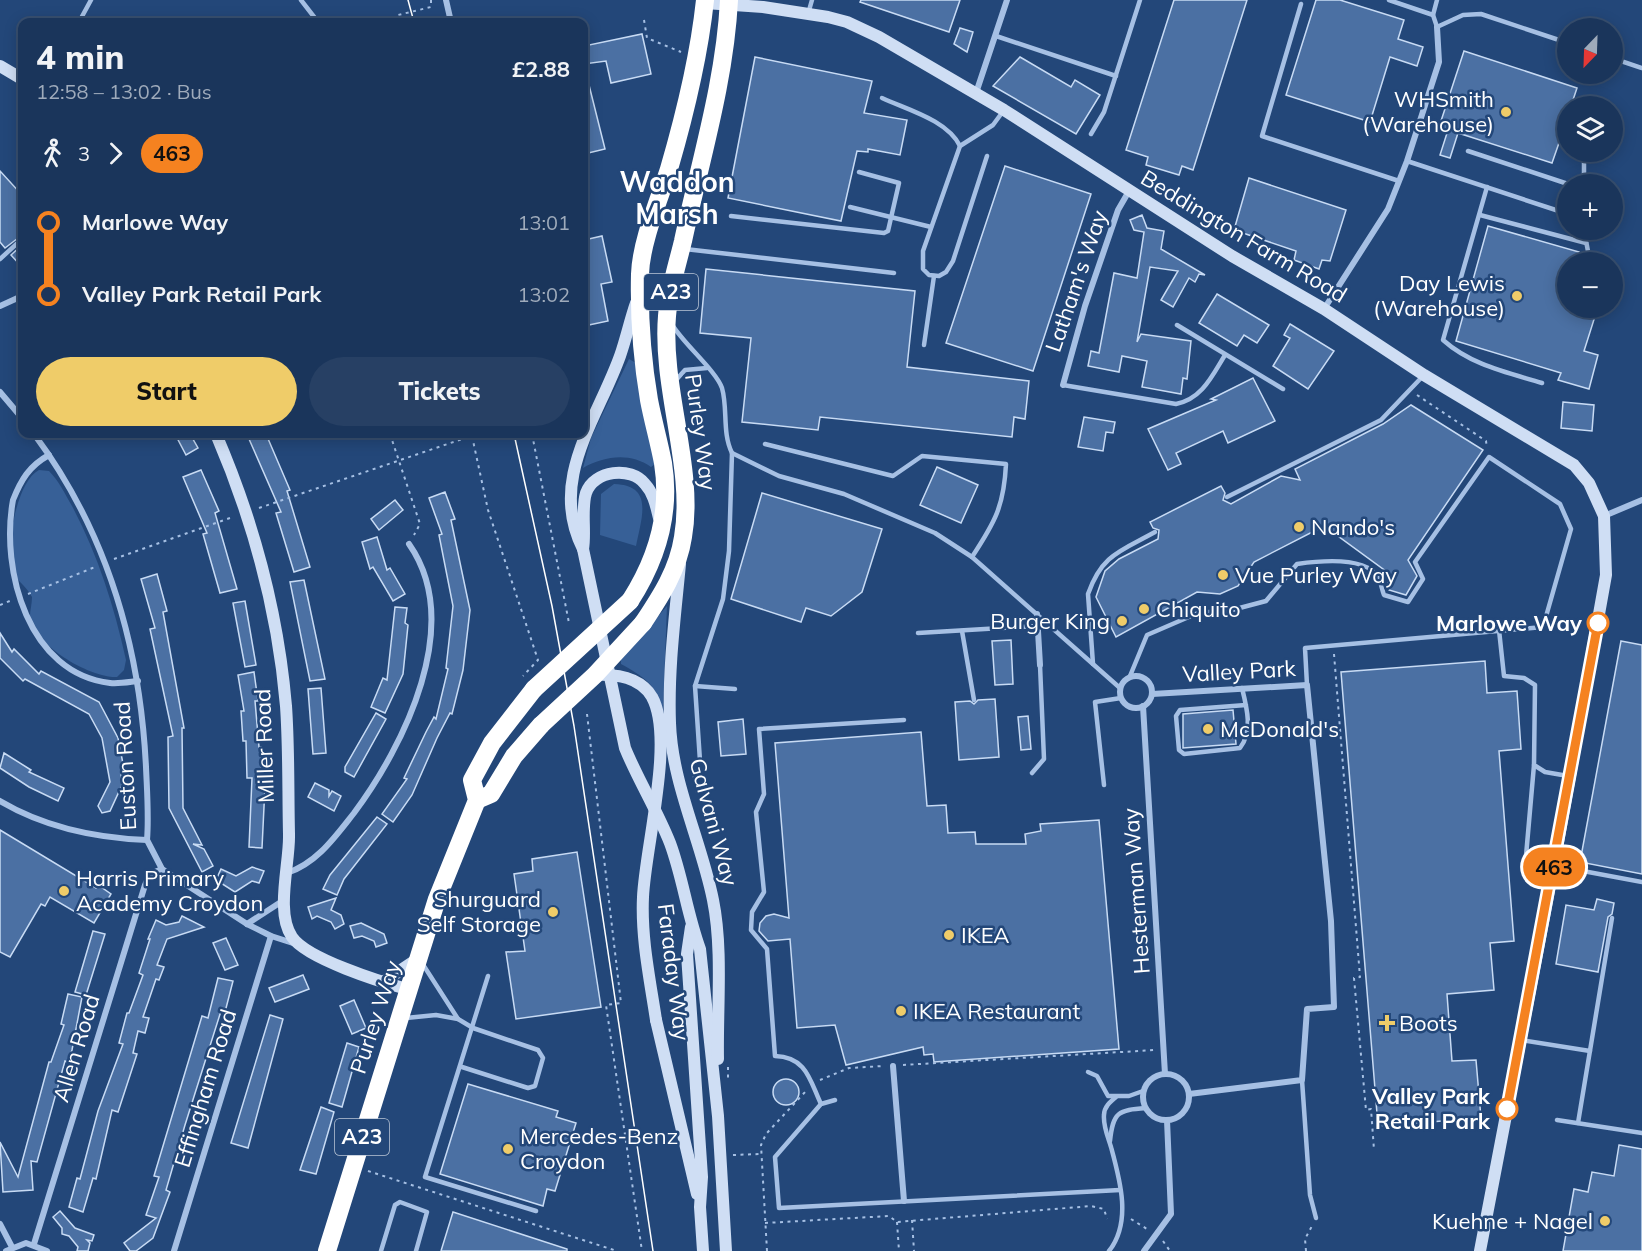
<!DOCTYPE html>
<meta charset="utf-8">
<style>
:root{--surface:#1a355b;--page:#274064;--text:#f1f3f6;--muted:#9fabbb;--line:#385071;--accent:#efcc69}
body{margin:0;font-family:Mulish,sans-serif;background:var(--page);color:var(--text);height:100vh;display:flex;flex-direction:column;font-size:22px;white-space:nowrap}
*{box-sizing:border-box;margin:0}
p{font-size:20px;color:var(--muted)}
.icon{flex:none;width:33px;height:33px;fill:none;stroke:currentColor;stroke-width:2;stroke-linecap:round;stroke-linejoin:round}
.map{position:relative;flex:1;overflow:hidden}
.side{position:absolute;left:18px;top:18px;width:570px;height:420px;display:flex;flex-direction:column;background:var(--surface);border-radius:12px;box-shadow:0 3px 15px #0003,0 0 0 2px var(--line)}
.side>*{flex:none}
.badge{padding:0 12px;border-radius:20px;font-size:21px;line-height:39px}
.needle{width:39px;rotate:203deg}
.fabs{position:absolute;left:1557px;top:18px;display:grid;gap:12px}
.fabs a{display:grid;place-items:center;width:66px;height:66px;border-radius:50%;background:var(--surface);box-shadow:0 3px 15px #0003,0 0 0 2px var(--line);font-size:30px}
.map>.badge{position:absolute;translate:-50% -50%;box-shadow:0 0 0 3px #fff}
.legs{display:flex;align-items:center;gap:9px;height:66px;padding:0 18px;font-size:20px}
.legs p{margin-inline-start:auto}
.summary{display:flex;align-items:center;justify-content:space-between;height:102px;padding:0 18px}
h1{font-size:33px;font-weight:800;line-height:45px}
.primary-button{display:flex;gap:12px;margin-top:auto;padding:12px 18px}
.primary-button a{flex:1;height:69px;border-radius:36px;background:var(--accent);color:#111;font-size:24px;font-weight:800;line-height:69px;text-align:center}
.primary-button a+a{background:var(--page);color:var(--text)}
ul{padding:0 18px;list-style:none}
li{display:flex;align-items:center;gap:21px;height:72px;font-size:22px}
li i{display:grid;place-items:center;width:9px;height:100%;margin:0 8px;background:currentColor}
li i::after{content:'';width:15px;height:15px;margin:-8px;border:4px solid;border-radius:50%;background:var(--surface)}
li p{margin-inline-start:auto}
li:first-child i{background:linear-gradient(#0000 50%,currentColor 0)}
li:last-child i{background:linear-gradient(currentColor 50%,#0000 0)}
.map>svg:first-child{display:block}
.green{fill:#376097}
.building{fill:#4b70a3;stroke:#c8dbf4;stroke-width:1.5}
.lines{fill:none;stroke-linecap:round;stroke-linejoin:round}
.path{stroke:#a6c0e4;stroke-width:2;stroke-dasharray:3 4.5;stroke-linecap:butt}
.lane{stroke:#a6c0e4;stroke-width:4.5}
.street{stroke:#a6c0e4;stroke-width:6}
.secondary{stroke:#cfdef4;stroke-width:12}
.highway{stroke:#fff;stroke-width:18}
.tram{stroke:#fff;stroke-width:1.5}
.secondary-bridge{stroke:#cfdef4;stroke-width:12}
.highway-bridge{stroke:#fff;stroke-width:18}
.line-1-casing{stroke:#fff;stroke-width:14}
.line-1{stroke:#f58220;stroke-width:9}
.poi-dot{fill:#efcc69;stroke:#234779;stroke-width:2}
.stop-1-dot{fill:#fff;stroke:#f58220;stroke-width:3}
.labels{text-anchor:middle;stroke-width:5;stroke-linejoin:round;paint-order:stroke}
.shield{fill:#234779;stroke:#bdc8d7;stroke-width:1.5}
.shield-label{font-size:21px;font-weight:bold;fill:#fff}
.poi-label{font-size:22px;fill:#fff;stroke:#234779;text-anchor:start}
.street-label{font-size:22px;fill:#fff;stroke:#234779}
.stop-label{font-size:22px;font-weight:bold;fill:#fff;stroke:#234779;text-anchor:end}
.district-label{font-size:28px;font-weight:bold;fill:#fff;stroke:#234779}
</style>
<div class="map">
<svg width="1642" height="1251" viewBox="0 0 1642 1251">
<rect width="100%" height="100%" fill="#234779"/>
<!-- green -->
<g class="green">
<path d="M629,359L636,363L655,464L651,467C630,452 604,456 583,468L591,438Z"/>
<path d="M39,470L49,471C59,481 65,494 72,506C98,555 114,606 126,660L124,670L117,677C90,678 33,645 30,616C30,610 32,604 32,597C26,585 14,580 11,566C6,545 17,481 39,470Z"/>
<path d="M614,484C655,485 641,519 636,546L600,535L601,494Z"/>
<path d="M667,606L663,710C655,683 644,677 621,664V659Z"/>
</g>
<!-- building -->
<g class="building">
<path d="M861,0H960L949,32L860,2Z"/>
<path d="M1174,0H1247L1193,170L1182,166L1179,175L1146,165L1148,157L1126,150Z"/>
<path d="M1316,0H1340L1404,20L1398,39L1423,47L1417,66L1390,57L1370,122L1286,95Z"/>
<path d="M960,28L973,32L967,52L954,44Z"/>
<path d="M642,34L651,74L611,83L606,61L584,64V46Z"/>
<path d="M1464,51L1577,88L1571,106H1568V117L1552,163L1458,133L1450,158L1440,155L1448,130L1439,127Z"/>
<path d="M755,57L872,81L864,113L907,120L900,155L868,149V152L857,151L841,221L728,198Z"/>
<path d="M1020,57L1071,87L1075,80L1100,95L1076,134L993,86Z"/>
<path d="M588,81L605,149L584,154V82Z"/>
<path d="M1005,166L1091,194L1033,371L946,343Z"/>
<path d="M0,171L22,195V235L5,248L0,242Z"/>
<path d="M1249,178L1346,210L1330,261L1322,260L1319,269L1294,260L1296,251L1234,230Z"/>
<path d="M1142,215L1147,228L1164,231L1161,249L1205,275L1199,274L1195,282L1189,278L1173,307L1161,300L1178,271L1150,267L1137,342L1141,334L1191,341L1187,379L1183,378L1181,394L1142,387L1147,361L1122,356L1119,372L1088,366L1091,351L1099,353L1114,273L1137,278L1144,232L1134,230L1130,220Z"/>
<path d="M1488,226L1579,252L1576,262H1568V289L1564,302L1568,303V308L1597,310L1584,351L1598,355L1589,389L1558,380L1561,373L1456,341Z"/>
<path d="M602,236L612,282L601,284L608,321L584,326V240Z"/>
<path d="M22,245V267L11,255Z"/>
<path d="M706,269L915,291L907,367L1029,381L1025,419L1014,417L1012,437L820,417L818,430L742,422L751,338L700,333Z"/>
<path d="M1217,294L1269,325L1257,343L1244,335L1237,346L1199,323Z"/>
<path d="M1290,324L1334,351L1308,389L1273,366L1290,338L1284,335Z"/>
<path d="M1253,378L1275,421L1228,443L1223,431L1176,453L1181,464L1168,470L1148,429L1216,400L1211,399Z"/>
<path d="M1563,402L1594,405L1592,431L1561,428Z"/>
<path d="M1411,405L1483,450L1408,560L1417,576L1406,595L1389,590L1387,572L1324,526L1254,562L1238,586L1220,594L1197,592L1116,637L1096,597L1105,571L1119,559L1158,539L1159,530L1153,528L1150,522L1221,486L1225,493L1223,500L1231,504L1281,476L1300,480L1295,469L1383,424Z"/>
<path d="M1084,417L1115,422L1113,433L1106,432L1103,451L1078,447Z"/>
<path d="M175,434H190L198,448L186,455Z"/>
<path d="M266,434L290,490L287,491L310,567L294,572L276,513L281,512L249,439Z"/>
<path d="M937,467L978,485L961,523L920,505Z"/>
<path d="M201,470L219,511L215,513L237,589L220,593L203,534L207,533L183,477Z"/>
<path d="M445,492L455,519L451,520L470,610L463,670L452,714L450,713L437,738L412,795L393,822L382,814L407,779L404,778L426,732L434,717L436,719L448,669L446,668L453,606L439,535L442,534L429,498Z"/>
<path d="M762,493L882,529L862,592L831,616L806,608L801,622L731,599Z"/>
<path d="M395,500L403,510L379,530L371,519Z"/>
<path d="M377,537L387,570L390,568L405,594L393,601L373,567L370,569L362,542Z"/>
<path d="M157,574L167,611L163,612L184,728H182L183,808L202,845L193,844L204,849L213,866L202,872L169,808L168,737L173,736L150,629L155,628L141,579Z"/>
<path d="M304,580L325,679L310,681L290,582Z"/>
<path d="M245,601L256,665L245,667L233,603Z"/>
<path d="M395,607L407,608L405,623L408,625L403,674L385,713L371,707L383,678L387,680Z"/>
<path d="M0,633L12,652L14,649L39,674L41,671L99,702L118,738L125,774H121L122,785L110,811L102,813L98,806L110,782L102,738L89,714L25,679L23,681L0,658Z"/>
<path d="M1011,640L1013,684L995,685L992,641Z"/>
<path d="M1621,641L1642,645V874L1580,862Z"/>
<path d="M1485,661L1487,693L1517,691L1521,749L1499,751L1514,941L1490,943L1494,990L1447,994L1452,1061L1476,1060L1481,1118L1378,1126L1341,672Z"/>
<path d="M254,672L258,701H255L259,747H261L262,785L265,786L262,848L249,847L252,778H247L246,741H243L241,711H244L238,675Z"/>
<path d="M321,688L326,753L313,754L308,689Z"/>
<path d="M995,699L999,757L959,760L955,702L970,701L974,704L978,700Z"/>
<path d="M1233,710L1236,744L1183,748V714Z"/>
<path d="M376,713L386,719L354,777L345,772V767Z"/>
<path d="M1028,716L1031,749L1021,750L1018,717Z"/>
<path d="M743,719L746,754L721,756L718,722Z"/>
<path d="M921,732L927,806L946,805L948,833L975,832L976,844H1026L1025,834L1041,831L1040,824L1099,820L1119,1049L934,1062L933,1054L924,1055L923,1047L846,1065L835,1025L797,1028L790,939L768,941L759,931L760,923L766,916L774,914L789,918L775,743Z"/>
<path d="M4,753L31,770L29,772L64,788L58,801L29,787L0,768Z"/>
<path d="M315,783L329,790V796L332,791L341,796L334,811L308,797Z"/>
<path d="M377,817L387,824L344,879L337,895L323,889L330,875Z"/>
<path d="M0,830L96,888L98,885L111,894L94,923L50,897L45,906L41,904L10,957L0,952Z"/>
<path d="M577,852L601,1007L516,1019L506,952L525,951L514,874L533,871L532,859Z"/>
<path d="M252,867L264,871L259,883L252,881L235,892L216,880L221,869L236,876Z"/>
<path d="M336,898L331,910L341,915L344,924L335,929L331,922L317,916L312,919L308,907Z"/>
<path d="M1597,899L1614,903L1612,914L1608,917L1598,972L1556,964L1566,905L1594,910Z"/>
<path d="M182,916L204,927L167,939L157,965L164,967L159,980L156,979L143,1017L149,1018L145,1033L138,1031L133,1053L137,1054L118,1112L112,1110L96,1179L93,1178L83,1212L69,1207L77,1178L80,1179L98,1111L123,1044L119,1043L127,1013H129L143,975L139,973L150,939H148L156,920L166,925L179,922Z"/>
<path d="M361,923L384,934L387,943L376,947L374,941L362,936L354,938L350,926Z"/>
<path d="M93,931L105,934L86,995L75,992Z"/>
<path d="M226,938L238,965L225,970L213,943Z"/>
<path d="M303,975L309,989L275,1002L269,988Z"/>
<path d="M218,978L233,981L225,1012L221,1011L185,1125L166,1190L170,1192L153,1238L136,1251H130L124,1243L156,1218L146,1215L159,1177L154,1176L202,1016L208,1018Z"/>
<path d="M68,994L82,997L72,1050L68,1062L65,1061L37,1162L31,1161L33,1190L3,1192L0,1142L18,1177L49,1062H51L64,1025L61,1024Z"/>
<path d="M354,1000L366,1028L352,1034L340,1006Z"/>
<path d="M270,1015L283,1019L248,1148L231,1143Z"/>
<path d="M347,1043L359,1047L342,1107L329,1103Z"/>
<circle cx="786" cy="1092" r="13"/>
<path d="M468,1084L558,1111L556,1117L576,1123L555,1191L547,1189L543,1206L440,1174Z"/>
<path d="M321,1107L334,1112L316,1174L300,1170Z"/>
<path d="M1619,1145L1642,1149V1251H1563L1574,1189L1588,1192L1592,1172L1614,1176Z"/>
<path d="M60,1211L75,1228L94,1235L92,1241L87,1240L90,1243L88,1251H77L78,1247L69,1236L62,1234V1228L53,1217Z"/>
<path d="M453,1212L567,1249V1251H441Z"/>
</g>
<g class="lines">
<!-- path -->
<g class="path">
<path d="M644,20L647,38L681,52"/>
<path d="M399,22L398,15L431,7V0"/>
<path d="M1417,395L1486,441L1487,448"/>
<path d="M390,434L420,524L414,535"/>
<path d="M532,434L569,623"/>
<path d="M472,436L488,510L538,660L523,676"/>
<path d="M259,508L477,434"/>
<path d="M114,559L233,517"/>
<path d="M28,594L95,567"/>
<path d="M0,605L12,600"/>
<path d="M1334,654L1360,977L1354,978L1366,1110L1371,1109L1374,1150"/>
<path d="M587,714L621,1003L606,1005L642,1251"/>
<path d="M695,769L693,773L698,798"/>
<path d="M903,1065L1155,1050"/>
<path d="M728,1067V1079"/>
<path d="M820,1080L849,1068L884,1066"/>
<path d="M733,1155L760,1154"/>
<path d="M368,1171L617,1251"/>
<path d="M1131,1219L1147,1229"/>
<path d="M912,1220L914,1251"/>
<path d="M897,1222L899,1251"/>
<path d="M765,1223L889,1216L897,1222L1091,1206L1104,1209L1107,1219"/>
<path d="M1163,1241L1170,1251"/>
<path d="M767,1251L761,1145L766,1134L806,1091"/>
<path d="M1306,1251L1305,1239L1312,1226"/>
</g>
<!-- lane -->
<g class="lane">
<path d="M301,0L318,22"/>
<path d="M1389,0L1433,15L1437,27L1463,15L1481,14L1568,43"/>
<path d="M1301,4L1262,136L1399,181"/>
<path d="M808,14L812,0"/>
<path d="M1433,15L1437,0"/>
<path d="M79,22L91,0"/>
<path d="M996,36L1116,76"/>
<path d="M1612,58L1642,68"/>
<path d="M882,98C908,110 947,120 960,146"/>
<path d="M1091,134L1104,112L1140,0"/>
<path d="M1468,151L1568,184"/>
<path d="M987,156L953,261L946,272L939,276L929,275L923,269V251L960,146L993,125L1004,110"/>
<path d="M1407,161L1568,214"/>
<path d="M1584,184V152"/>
<path d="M1487,187L1443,340C1471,365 1506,372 1542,383"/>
<path d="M850,207L931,227"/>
<path d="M1480,215L1586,243"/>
<path d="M731,216L884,233L888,231L899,183L859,172"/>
<path d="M1584,230L1590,262"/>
<path d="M685,249L894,273"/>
<path d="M0,259L22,239"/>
<path d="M1177,325L1283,389"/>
<path d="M673,326C685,345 716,371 722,388C728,409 722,433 732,453L729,551L723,599L695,686L700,761"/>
<path d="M924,345L934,276"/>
<path d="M676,380L685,370L707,368"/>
<path d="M1063,385L1176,404C1202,399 1212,376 1225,355"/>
<path d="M765,444L893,476L922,456L1006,464C1004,506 995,522 972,557"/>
<path d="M732,453L779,476L844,494L935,533L972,557L1120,688"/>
<path d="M1227,497L1381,420L1422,377"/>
<path d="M1499,630L1504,676L1524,678L1535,685L1534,765L1545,772L1568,776"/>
<path d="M962,631L974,700"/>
<path d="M918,633L1037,626"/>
<path d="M1093,664L1088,594C1102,554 1121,551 1155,532"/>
<path d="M1130,676L1147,635L1198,613L1232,610L1266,601L1297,564C1318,561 1365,556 1378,577C1381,582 1382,590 1384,595L1408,602L1423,579L1415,562L1489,457L1560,504L1571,529L1543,627L1305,648L1307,685"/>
<path d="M695,686L735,689"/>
<path d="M1242,688C1247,708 1253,731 1240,748L1184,754L1179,750L1176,716L1180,710L1246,705"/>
<path d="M1032,773L1044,759L1040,665"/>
<path d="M1104,785L1095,702L1121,698"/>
<path d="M1526,856L1534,765"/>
<path d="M1556,866L1642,882"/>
<path d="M422,963L458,1019"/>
<path d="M488,976L425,1177L536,1211"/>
<path d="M406,1018L436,1015L458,1019L473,1028L538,1050L543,1058L535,1086L528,1088L462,1067"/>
<path d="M1521,1040L1590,1051"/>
<path d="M1088,1072L1097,1076L1108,1096H1129L1143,1091"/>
<path d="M1302,1080L1310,1195L1316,1218"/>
<path d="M835,1100L821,1104L775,1157L779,1208L1120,1190"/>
<path d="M821,1104C810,1081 807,1057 775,1056L767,949L751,930L752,912L764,892L756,812L764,794L759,729L904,720"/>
<path d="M1557,1120L1642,1133"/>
<path d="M1578,1123L1612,918"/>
<path d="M1110,1141C1113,1112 1118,1110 1146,1108"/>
<path d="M381,1251L395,1205L400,1202L427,1212L416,1251"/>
<path d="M1109,1251C1132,1222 1120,1180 1111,1147C1108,1137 1103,1126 1104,1115C1104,1107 1110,1102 1116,1097"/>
</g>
<!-- street -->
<g class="street">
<path d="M446,0L451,22"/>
<path d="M976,93L1007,0"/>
<path d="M0,306L22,296"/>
<path d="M1324,309L1388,209L1407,161L1439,62L1437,27"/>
<path d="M1063,385L1085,306L1118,210L1129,191"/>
<path d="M0,392L22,418"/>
<path d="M34,434C107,532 140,646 146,767C147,792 149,816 147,840L162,869L247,924L271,936L296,944"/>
<path d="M49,455C29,466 21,480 13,500C0,571 29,674 110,683C119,684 129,682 138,681"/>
<path d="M1604,516L1642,500"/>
<path d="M1037,614L1040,665"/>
<circle cx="1136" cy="692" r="16"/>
<path d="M1152,694L1307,685L1331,921L1334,1007L1307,1009L1302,1080L1189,1094"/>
<path d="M1143,706L1165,1074"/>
<path d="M0,801C44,827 96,838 147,840"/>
<path d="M287,873C317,863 335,837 354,813C404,746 465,624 409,544"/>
<path d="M247,924L284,900"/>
<path d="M893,1066L904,1201"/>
<circle cx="1166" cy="1097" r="23"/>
<path d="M0,1224L12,1247"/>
<path d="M34,1244L145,885L150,874L162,869"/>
<path d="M6,1251L26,1243L47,1251"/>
<path d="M174,1251L271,936"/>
<path d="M1144,1251L1171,1214L1167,1120"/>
</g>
<!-- secondary -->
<g class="secondary">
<path d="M705,3L763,7L828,17L847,22L879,37L1004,110L1232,256L1324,309L1424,375L1574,465L1589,483L1604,516L1606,575L1554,865L1480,1251"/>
<path d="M0,66L22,79"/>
<path d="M636,303C630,320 626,339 620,356C597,420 548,480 583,549L625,748C638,780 657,810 670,843C683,878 687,914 700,949L718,1116L726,1251"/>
<path d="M216,434C253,520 278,612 286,706C289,749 288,791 289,834C290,863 275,912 292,937C307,959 381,982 407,989"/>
<path d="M583,549C586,532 581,509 586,493C594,470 631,466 645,484C654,494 656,506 659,518"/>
<path d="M680,564C675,617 668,670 670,723C672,784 701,840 713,900C723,949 717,1009 718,1059"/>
<path d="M691,927L687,954L702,1177L700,1207L703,1251"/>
<path d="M383,982L419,958"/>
<path d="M656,1020L697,1194"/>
</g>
<!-- highway -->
<g class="highway">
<path d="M630,601C657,559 671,513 663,463C659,442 653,421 649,400C642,359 639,316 640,274C641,242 659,200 669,169C685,114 699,57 705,0"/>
<path d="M643,623C661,596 678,570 683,537C695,469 661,389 667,316C669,290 677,266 683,241C700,162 725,81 729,0"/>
<path d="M477,800L491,794L514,756L541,725"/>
<path d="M327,1251L437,899L477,800L472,780L492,743L534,689"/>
</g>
<!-- tram -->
<g class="tram">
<path d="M408,0L414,22"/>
<path d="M514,434L552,606L574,726L653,1251"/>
</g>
<!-- secondary-bridge -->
<path class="secondary-bridge" d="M595,675C617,674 640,677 652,697C675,739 645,848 643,897C641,938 650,980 656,1020"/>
<!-- highway-bridge -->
<g class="highway-bridge">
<path d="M534,689L630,601"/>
<path d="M541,725L595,675L643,623"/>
</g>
</g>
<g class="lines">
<!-- line-1 casing -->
<g class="line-1-casing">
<path id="line-1" d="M1507,1109L1598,623"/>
</g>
<!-- line-1 -->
<use href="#line-1" class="line-1"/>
</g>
<!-- markers -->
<g class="poi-dot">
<circle cx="1506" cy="112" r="6"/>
<circle cx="1517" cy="296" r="6"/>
<circle cx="1299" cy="527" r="6"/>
<circle cx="1223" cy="575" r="6"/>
<circle cx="1144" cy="609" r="6"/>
<circle cx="1122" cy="621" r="6"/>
<circle cx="1208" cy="729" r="6"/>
<circle cx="64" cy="891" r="6"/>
<circle cx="553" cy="912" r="6"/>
<circle cx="949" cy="935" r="6"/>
<circle cx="901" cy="1011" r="6"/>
<path d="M1384 1014h6v6h6v6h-6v6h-6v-6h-6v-6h6z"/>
<circle cx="508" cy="1149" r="6"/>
<circle cx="1605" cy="1221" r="6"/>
</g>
<g class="stop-1-dot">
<circle cx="1598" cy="623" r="10"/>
<circle cx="1507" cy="1109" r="10"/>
</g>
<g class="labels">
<!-- shield labels -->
<g class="shield">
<rect x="644" y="274" width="54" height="36" rx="4.5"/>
<rect x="335" y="1119" width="54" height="36" rx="4.5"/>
</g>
<g class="shield-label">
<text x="671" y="299">A23</text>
<text x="362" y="1144">A23</text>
</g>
<!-- poi labels -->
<g class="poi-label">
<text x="1494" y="107" text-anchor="end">WHSmith<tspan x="1494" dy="25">(Warehouse)</tspan></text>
<text x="1505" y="291" text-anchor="end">Day Lewis<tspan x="1505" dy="25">(Warehouse)</tspan></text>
<text x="1311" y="535">Nando's</text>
<text x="1235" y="583">Vue Purley Way</text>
<text x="1156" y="617">Chiquito</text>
<text x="1110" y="629" text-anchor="end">Burger King</text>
<text x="1220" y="737">McDonald's</text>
<text x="76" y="886">Harris Primary<tspan x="76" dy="25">Academy Croydon</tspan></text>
<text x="541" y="907" text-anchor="end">Shurguard<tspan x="541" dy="25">Self Storage</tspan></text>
<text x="961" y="943">IKEA</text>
<text x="913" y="1019">IKEA Restaurant</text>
<text x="1399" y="1031">Boots</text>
<text x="520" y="1144">Mercedes-Benz<tspan x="520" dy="25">Croydon</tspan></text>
<text x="1593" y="1229" text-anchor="end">Kuehne + Nagel</text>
</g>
<!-- street labels -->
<g class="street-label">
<text transform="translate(1244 236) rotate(31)" y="8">Beddington Farm Road</text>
<text transform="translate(1076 281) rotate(-71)" y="8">Latham's Way</text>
<text transform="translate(701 432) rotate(82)" y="8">Purley Way</text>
<text transform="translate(1239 671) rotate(-3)" y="8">Valley Park</text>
<text transform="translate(264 746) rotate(-92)" y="8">Miller Road</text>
<text transform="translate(125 766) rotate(-93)" y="8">Euston Road</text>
<text transform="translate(714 822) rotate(75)" y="8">Galvani Way</text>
<text transform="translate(1136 891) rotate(-94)" y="8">Hesterman Way</text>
<text transform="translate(674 972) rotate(83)" y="8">Faraday Way</text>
<text transform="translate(375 1017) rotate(-72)" y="8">Purley Way</text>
<text transform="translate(76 1048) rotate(-73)" y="8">Allen Road</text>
<text transform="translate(205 1088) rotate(-73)" y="8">Effingham Road</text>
</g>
<!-- stop labels -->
<g class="stop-label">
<text x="1582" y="631">Marlowe Way</text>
<text x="1490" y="1104">Valley Park<tspan x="1490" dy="25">Retail Park</tspan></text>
</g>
<!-- district labels -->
<g class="district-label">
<text x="677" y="192">Waddon<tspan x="677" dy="32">Marsh</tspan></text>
</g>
</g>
</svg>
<div class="fabs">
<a><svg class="needle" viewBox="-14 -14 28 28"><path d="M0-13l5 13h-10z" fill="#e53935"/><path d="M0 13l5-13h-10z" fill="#9fabbb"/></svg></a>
<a><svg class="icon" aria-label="layers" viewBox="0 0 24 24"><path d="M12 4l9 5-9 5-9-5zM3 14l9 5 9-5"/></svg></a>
<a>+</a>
<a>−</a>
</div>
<b class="badge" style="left:1554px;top:867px;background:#f58220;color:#111">463</b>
<section class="side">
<div class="summary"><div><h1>4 min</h1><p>12:58 – 13:02 · Bus</p></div><b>£2.88</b></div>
<div class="legs"><svg class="icon" aria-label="walk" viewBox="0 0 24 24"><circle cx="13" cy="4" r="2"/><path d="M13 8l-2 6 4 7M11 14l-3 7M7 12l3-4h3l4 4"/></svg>3<svg class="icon" aria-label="forward" viewBox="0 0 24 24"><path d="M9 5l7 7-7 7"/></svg><b class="badge" style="background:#f58220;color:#111">463</b></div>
<ul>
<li><i style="color:#f58220"></i><b>Marlowe Way</b><p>13:01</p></li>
<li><i style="color:#f58220"></i><b>Valley Park Retail Park</b><p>13:02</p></li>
</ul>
<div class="primary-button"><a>Start</a><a>Tickets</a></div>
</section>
</div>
